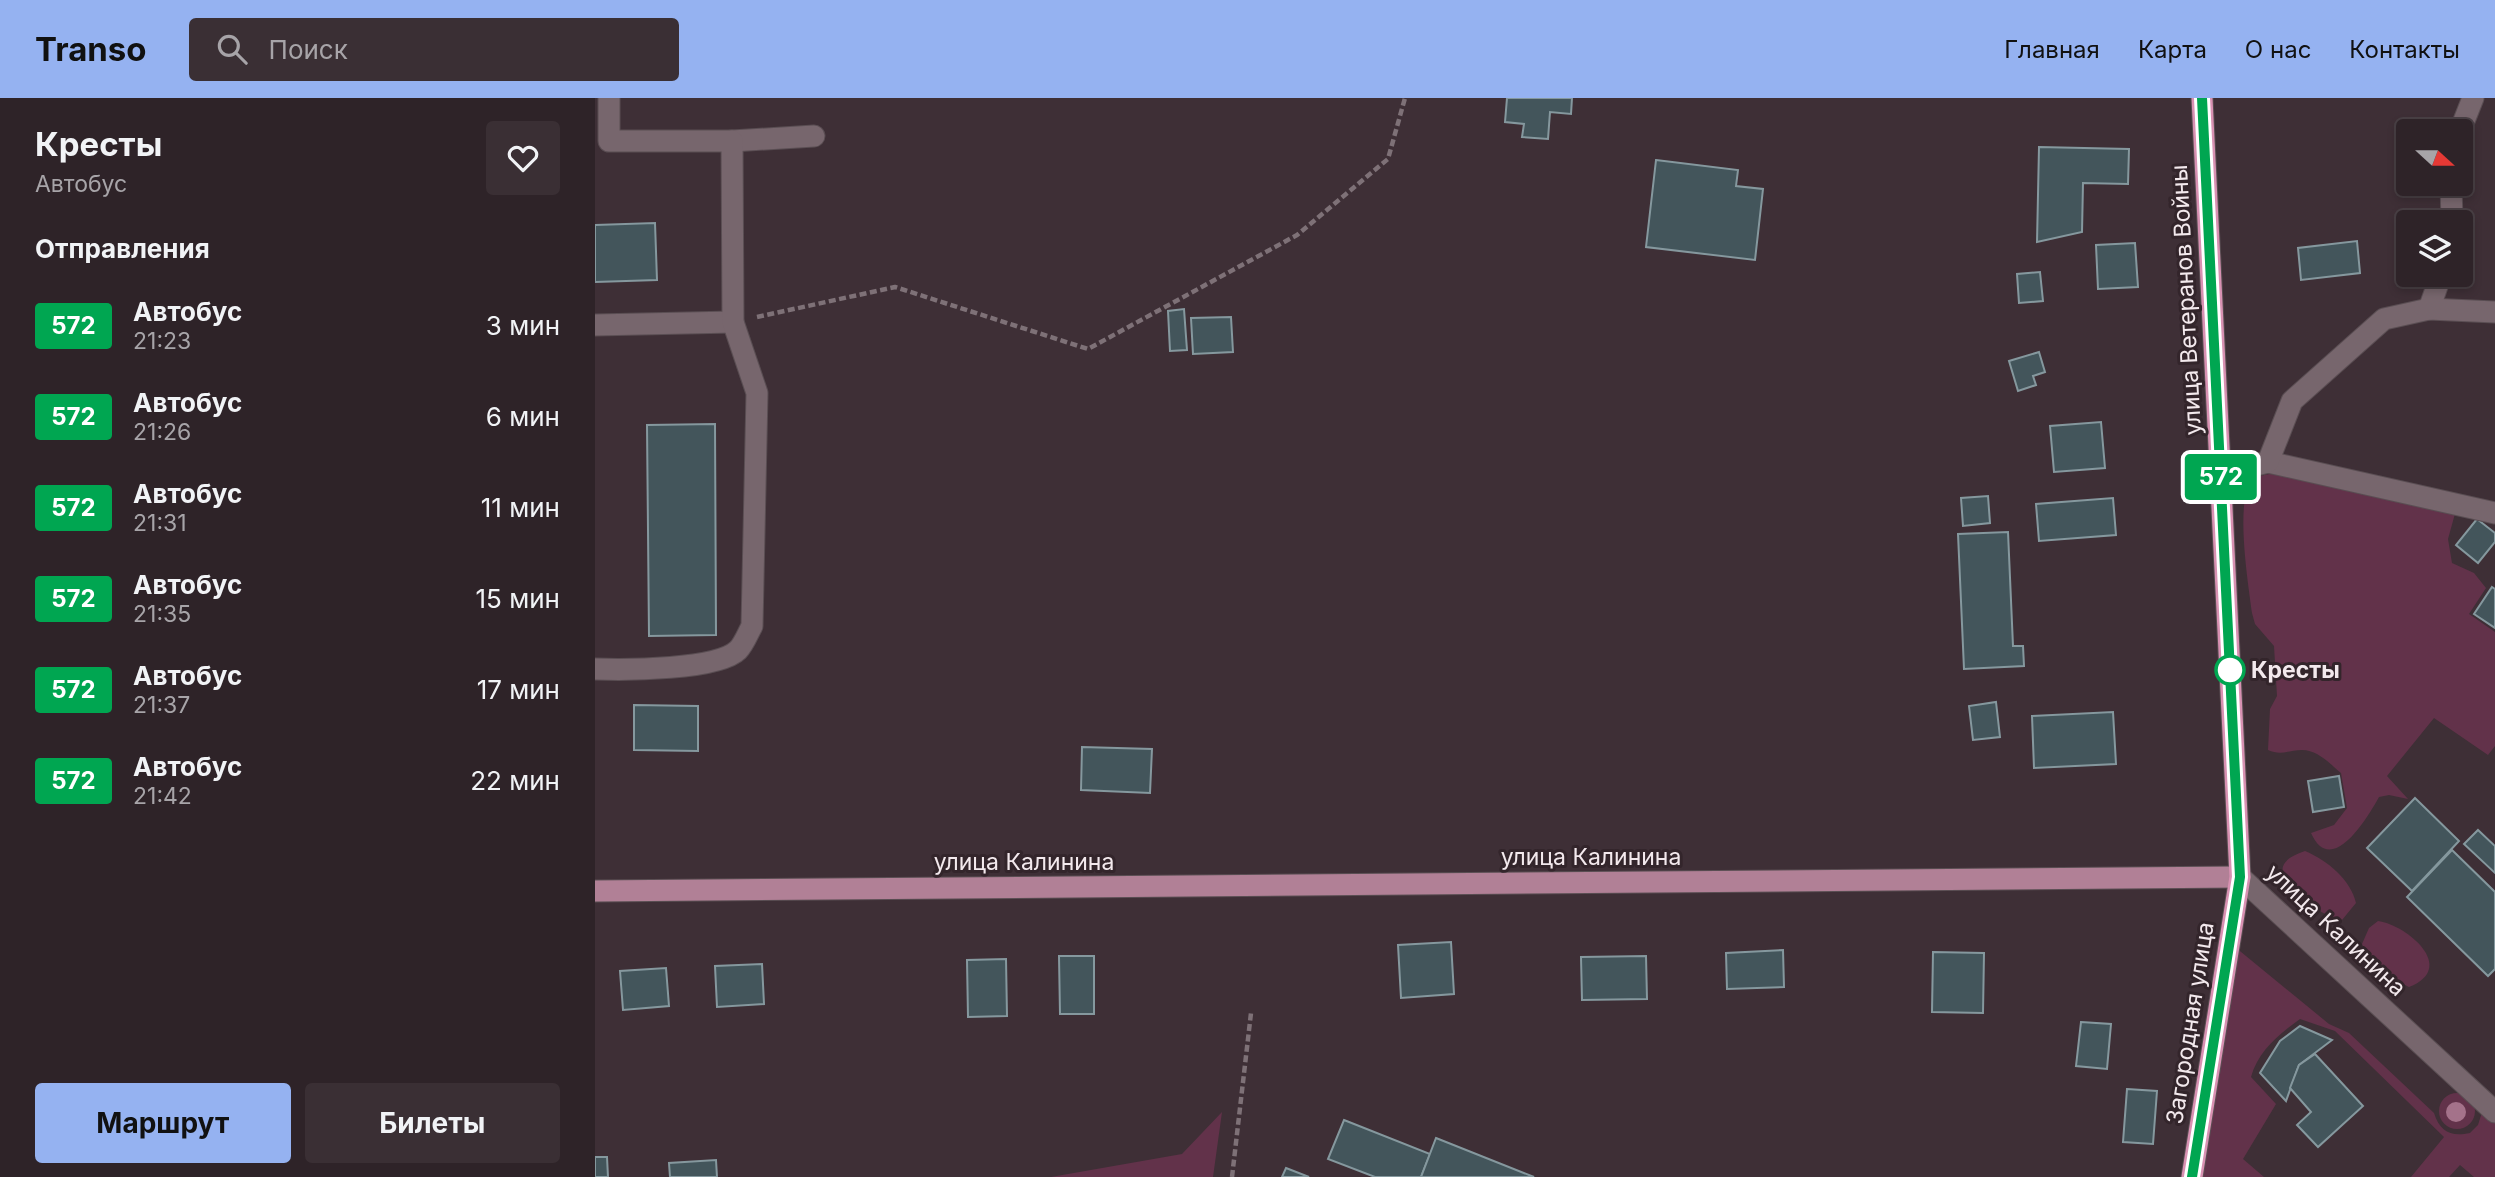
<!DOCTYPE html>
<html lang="ru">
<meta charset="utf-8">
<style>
:root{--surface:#2e2328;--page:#3a2f34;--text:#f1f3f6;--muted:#a7a4a8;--line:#494045;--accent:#95b2f1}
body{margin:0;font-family:Inter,sans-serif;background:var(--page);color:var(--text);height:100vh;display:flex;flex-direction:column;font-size:26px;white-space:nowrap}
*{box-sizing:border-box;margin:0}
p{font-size:23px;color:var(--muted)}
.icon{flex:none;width:38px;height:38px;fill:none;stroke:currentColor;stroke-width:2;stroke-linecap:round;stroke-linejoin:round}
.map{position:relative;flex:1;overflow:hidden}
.side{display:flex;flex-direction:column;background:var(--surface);width:595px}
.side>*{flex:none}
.badge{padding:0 14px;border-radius:5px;font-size:24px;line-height:46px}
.needle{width:46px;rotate:111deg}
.tools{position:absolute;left:1801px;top:21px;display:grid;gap:14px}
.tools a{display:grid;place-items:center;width:77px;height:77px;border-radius:7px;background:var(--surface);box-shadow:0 4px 10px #0003,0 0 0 2px var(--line);font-size:35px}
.map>.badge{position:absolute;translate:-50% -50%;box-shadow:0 0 0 4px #fff}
h2{padding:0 35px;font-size:26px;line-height:63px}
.round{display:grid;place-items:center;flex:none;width:74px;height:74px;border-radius:7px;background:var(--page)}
.summary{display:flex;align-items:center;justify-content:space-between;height:119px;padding:0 35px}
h1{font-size:33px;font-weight:700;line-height:52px}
.primary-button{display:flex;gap:14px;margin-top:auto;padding:14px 35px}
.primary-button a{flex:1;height:80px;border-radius:7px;background:var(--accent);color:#111;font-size:28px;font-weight:700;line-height:80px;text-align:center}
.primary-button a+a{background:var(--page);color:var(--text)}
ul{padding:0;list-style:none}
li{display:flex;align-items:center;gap:21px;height:91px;padding:0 35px}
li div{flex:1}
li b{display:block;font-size:26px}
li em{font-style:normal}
li .badge{min-width:77px;font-weight:700;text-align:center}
header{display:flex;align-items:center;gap:42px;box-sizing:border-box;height:98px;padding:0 35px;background:var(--accent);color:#111}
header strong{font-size:33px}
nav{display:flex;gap:38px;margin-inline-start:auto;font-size:24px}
.search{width:490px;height:63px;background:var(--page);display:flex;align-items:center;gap:18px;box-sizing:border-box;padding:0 24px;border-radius:7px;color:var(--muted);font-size:26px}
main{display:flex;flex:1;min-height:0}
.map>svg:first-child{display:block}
.green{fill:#62324a}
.building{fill:#43555b;stroke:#85989e;stroke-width:2}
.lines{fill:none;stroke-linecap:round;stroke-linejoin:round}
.minor-casing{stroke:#5a4e53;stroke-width:23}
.major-casing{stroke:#5a4e53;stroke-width:23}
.highway-casing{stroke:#5a4e53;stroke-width:23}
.path{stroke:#7e7177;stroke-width:4.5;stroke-dasharray:7 3.5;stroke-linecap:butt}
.minor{stroke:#77666d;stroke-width:21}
.major{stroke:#b18096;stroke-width:21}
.highway{stroke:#d891b2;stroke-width:21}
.tree{fill:#a4728a}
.line-casing{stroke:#fff;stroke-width:16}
.line{stroke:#00a651;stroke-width:10}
.stop-dot{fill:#fff;stroke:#00a651;stroke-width:3.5}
.labels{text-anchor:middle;stroke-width:6;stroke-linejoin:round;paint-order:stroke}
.street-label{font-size:23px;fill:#f3e9ed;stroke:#33252b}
.stop-label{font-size:23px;font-weight:bold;fill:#f3e9ed;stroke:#33252b;text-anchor:start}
</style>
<header>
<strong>Transo</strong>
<div class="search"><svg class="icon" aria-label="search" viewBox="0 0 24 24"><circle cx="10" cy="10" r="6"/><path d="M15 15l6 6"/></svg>Поиск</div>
<nav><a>Главная</a><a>Карта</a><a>О нас</a><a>Контакты</a></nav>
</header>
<main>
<section class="side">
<div class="summary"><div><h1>Кресты</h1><p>Автобус</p></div><a class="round"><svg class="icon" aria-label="heart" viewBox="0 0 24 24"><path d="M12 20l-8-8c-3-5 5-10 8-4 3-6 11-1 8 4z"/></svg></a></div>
<h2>Отправления</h2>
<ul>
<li><span class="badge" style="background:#00a651;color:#fff">572</span><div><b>Автобус</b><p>21:23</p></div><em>3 мин</em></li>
<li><span class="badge" style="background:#00a651;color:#fff">572</span><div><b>Автобус</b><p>21:26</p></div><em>6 мин</em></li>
<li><span class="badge" style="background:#00a651;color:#fff">572</span><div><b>Автобус</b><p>21:31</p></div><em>11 мин</em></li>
<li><span class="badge" style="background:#00a651;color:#fff">572</span><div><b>Автобус</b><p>21:35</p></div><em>15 мин</em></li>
<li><span class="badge" style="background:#00a651;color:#fff">572</span><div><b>Автобус</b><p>21:37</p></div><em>17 мин</em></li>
<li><span class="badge" style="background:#00a651;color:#fff">572</span><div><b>Автобус</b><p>21:42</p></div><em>22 мин</em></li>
</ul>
<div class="primary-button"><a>Маршрут</a><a>Билеты</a></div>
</section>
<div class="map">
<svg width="1900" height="1079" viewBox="0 0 1900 1079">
<rect width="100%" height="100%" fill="#3e2f36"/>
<!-- green -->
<g class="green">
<path d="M1674,376L1696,378L1861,412L1853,441L1857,465L1879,475L1891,490L1874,516L1900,534V648L1893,657L1839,620L1792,678L1813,701L1794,697L1784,699C1772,721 1736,780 1716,735L1739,727L1752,710L1746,675C1735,666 1723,652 1707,652C1694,652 1686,658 1673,652L1675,611L1682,598L1679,548L1660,526L1657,515C1654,490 1638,396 1659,381C1663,378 1670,377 1674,376Z"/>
<path d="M1710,753C1732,762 1756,782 1761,805L1747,822C1730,819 1722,811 1709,800C1687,781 1674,765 1710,753Z"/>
<path d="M1783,823C1812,827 1863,870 1814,889C1794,880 1776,865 1767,846L1774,830Z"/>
<path d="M1640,849L1734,926L1754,935L1839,1015C1845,1034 1856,1039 1875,1035L1883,1027L1888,1011L1900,1021V1079H1879L1865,1067L1854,1079H1816L1849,1039L1740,933L1705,921C1684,936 1663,953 1656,979L1681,1006L1648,1061L1669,1079H1604Z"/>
<circle cx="1862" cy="1013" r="18"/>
<path d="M627,1014L618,1079H456L587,1056Z"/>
</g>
<!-- building -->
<g class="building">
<path d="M912,0H977L976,16L955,14L953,41L927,39L929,26L910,24Z"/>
<path d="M1444,49L1534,51L1533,86L1488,85L1487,134L1442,144Z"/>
<path d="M1061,62L1143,72L1141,88L1168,91L1160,162L1051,149Z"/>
<path d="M60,125L62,182L0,184V127Z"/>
<path d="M1762,143L1765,175L1706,182L1703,150Z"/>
<path d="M1540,145L1543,189L1503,191L1501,147Z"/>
<path d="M1445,174L1448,203L1424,205L1422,176Z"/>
<path d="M589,211L592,252L575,253L573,213Z"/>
<path d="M636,219L638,254L598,256L596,220Z"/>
<path d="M1444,254L1450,274L1438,278L1441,287L1423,293L1414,263Z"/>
<path d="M1506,324L1510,370L1459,374L1455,328Z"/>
<path d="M120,326L121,537L54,538L52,327Z"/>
<path d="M1393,398L1395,425L1368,428L1366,400Z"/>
<path d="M1518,400L1521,437L1444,443L1441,406Z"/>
<path d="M1882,421L1900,435V444L1883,465L1861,447Z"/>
<path d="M1413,434L1418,548H1428L1429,568L1369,571L1363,436Z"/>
<path d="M1897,489L1900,491V530L1879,516Z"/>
<path d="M1401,604L1405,639L1378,642L1374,608Z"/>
<path d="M39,607L103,608V653L39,652Z"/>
<path d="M1518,614L1521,666L1439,670L1437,618Z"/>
<path d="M487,649L557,651L555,695L486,692Z"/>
<path d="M1744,678L1749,709L1718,714L1713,683Z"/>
<path d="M1820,700L1864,743L1817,793L1772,750Z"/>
<path d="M1883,732L1900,748V775L1869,746Z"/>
<path d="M1857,752L1900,794V871L1893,878L1812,799Z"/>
<path d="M856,844L859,896L806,900L803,847Z"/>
<path d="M1188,852L1189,889L1132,891L1131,855Z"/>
<path d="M1338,854L1389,855L1388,915L1337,914Z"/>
<path d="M464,858H499V916H465Z"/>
<path d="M1051,858L1052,901L987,902L986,859Z"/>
<path d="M411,861L412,918L373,919L372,862Z"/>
<path d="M167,866L169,906L122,909L120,868Z"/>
<path d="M71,870L74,908L28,912L25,873Z"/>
<path d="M1486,924L1516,926L1512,971L1481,968Z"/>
<path d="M1705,928L1737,942L1704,967L1691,1003L1665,975L1685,943Z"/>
<path d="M1720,956L1768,1008L1723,1049L1702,1027L1716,1014L1695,990L1704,967Z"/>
<path d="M1532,991L1562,993L1558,1046L1528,1044Z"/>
<path d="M749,1022L835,1056L826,1079H780L733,1061Z"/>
<path d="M841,1040L939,1079H826Z"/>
<path d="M0,1059H12L13,1079H0Z"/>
<path d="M121,1062L122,1079H75L74,1065Z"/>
<path d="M691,1070L714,1079H687Z"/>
</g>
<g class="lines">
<!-- minor casing -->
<g class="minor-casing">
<g id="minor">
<path d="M1865,33L1878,0"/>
<path d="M137,43L219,38"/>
<path d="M1856,86L1857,124"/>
<path d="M1834,211L1846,177"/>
<path d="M0,227L138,224"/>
<path d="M1673,364L1900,415"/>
<path d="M1625,376L1673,364L1697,303L1789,221L1834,211L1900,214"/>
<path d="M0,571C30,572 123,572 143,552C149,546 153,535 157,528L162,295L138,224L137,43H14V0"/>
<path d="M1645,779L1900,1014"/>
</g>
</g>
<!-- major casing -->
<g class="major-casing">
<path id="major" d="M0,793L1645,779"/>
</g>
<!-- highway casing -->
<g class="highway-casing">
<path id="highway" d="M1597,1079L1645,779L1607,0"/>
</g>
<!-- path -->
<g class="path">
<path d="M162,219L300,189L493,251L702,137L793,61L810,0"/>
<path d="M637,1079L656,915"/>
</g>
<!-- minor -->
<use href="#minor" class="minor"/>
<!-- major -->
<use href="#major" class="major"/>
<!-- highway -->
<use href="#highway" class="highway"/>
</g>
<!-- trees -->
<circle class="tree" cx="1861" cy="1014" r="10"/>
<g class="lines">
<!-- line casing -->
<g class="line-casing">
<path id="line" d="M1597,1079L1645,779L1607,0"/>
</g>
<!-- line -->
<use href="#line" class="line"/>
</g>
<!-- markers -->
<circle class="stop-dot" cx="1635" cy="572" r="14"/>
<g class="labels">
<!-- street labels -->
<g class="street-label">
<text transform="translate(1591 202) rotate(-93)" y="8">улица Ветеранов Войны</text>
<text x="996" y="767">улица Калинина</text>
<text x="429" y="772">улица Калинина</text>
<text transform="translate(1741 832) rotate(43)" y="8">улица Калинина</text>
<text transform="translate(1595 925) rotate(-81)" y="8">Загородная улица</text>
</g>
<!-- stop labels -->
<g class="stop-label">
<text x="1656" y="580">Кресты</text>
</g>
</g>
</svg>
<div class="tools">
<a><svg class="needle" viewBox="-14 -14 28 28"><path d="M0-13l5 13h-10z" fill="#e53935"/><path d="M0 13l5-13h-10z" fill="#a7a4a8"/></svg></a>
<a><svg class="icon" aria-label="layers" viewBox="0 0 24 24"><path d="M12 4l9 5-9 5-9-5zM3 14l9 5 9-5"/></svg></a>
</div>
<b class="badge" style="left:1626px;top:379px;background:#00a651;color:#fff">572</b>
</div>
</main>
